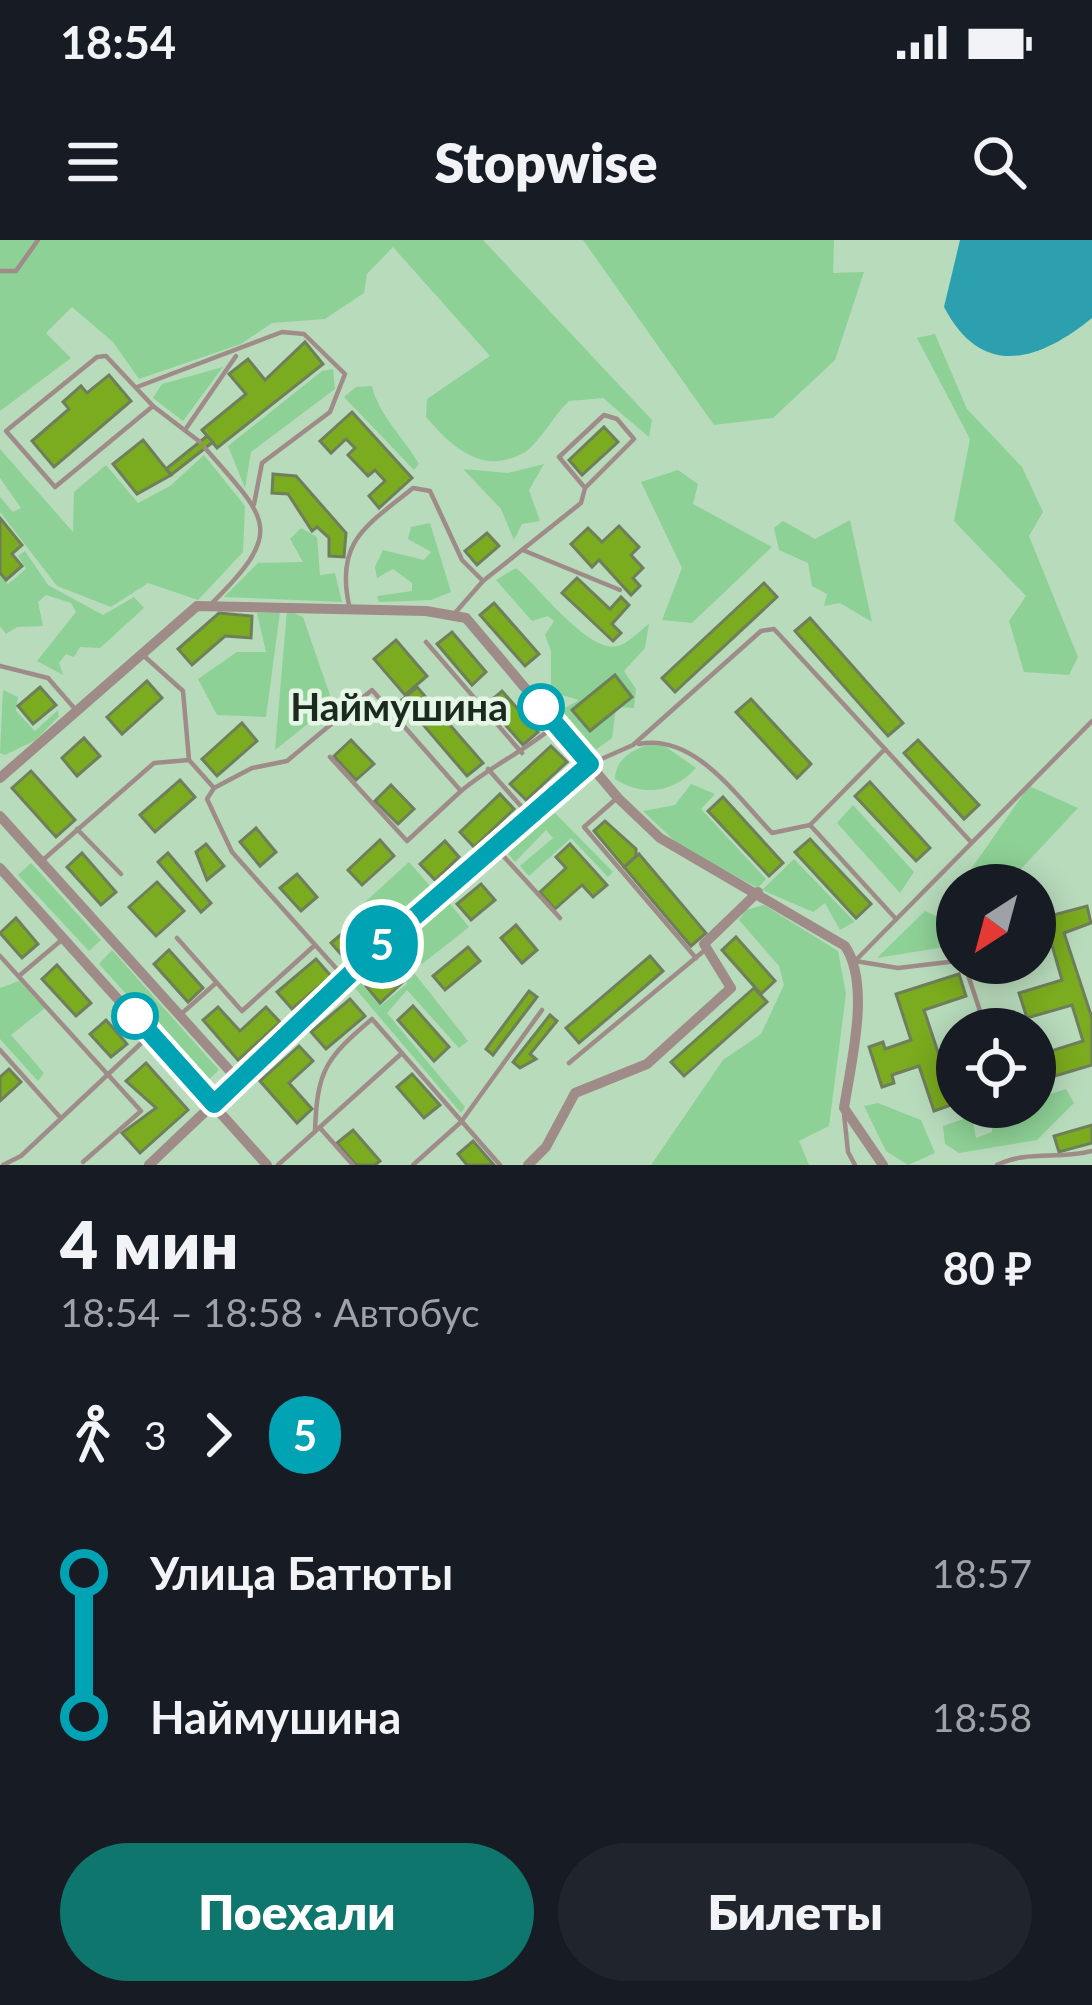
<!DOCTYPE html>
<html lang="ru">
<meta charset="utf-8">
<style>
:root{--surface:#171b24;--page:#20242c;--text:#f1f3f6;--muted:#9ea1a6;--accent:#0f766e}
body{margin:0;font-family:Lato,sans-serif;background:var(--page);color:var(--text);height:100vh;display:flex;flex-direction:column;font-size:45px;white-space:nowrap}
*{box-sizing:border-box;margin:0}
p{font-size:39px;color:var(--muted)}
.icon{flex:none;width:66px;height:66px;fill:none;stroke:currentColor;stroke-width:2;stroke-linecap:round;stroke-linejoin:round}
.map{position:relative;height:925px;overflow:hidden}
.side{display:flex;flex-direction:column;background:var(--surface);flex:1}
.side>*{flex:none}
.badge{padding:0 24px;border-radius:39px;font-size:42px;line-height:78px}
.needle{width:78px;rotate:216deg}
.tools{position:absolute;left:936px;top:624px;display:grid;gap:24px}
.tools a{display:grid;place-items:center;width:120px;height:120px;border-radius:50%;background:var(--surface);box-shadow:0 6px 30px #0003;font-size:60px}
.map>.badge{position:absolute;translate:-50% -50%;box-shadow:0 0 0 6px #fff}
.legs{display:flex;align-items:center;gap:18px;height:132px;padding:0 60px;font-size:39px}
.legs p{margin-inline-start:auto}
.overview{display:flex;align-items:center;justify-content:space-between;height:204px;padding:0 60px}
h1{font-size:66px;font-weight:800;line-height:90px}
.cta{display:flex;gap:24px;margin-top:auto;padding:24px 60px}
.cta a{flex:1;height:138px;border-radius:72px;background:var(--accent);color:#fff;font-size:48px;font-weight:800;line-height:138px;text-align:center}
.cta a+a{background:var(--page);color:var(--text)}
ul{padding:0 60px;list-style:none}
li{display:flex;align-items:center;gap:42px;height:144px;font-size:45px}
li i{display:grid;place-items:center;width:18px;height:100%;margin:0 15px;background:currentColor}
li i::after{content:'';width:30px;height:30px;margin:-15px;border:9px solid;border-radius:50%;background:var(--surface)}
li p{margin-inline-start:auto}
li:first-child i{background:linear-gradient(#0000 50%,currentColor 0)}
li:last-child i{background:linear-gradient(currentColor 50%,#0000 0)}
.status{display:flex;justify-content:space-between;align-items:center;height:84px;padding:0 60px;background:var(--surface);direction:ltr}
.status svg{height:33px;fill:currentColor}
header{display:flex;justify-content:space-between;align-items:center;height:156px;padding:0 60px;background:var(--surface);font-size:54px;font-weight:800}
.map>svg:first-child{display:block}
.green{fill:#8ed196}
.water{fill:#2ca0af}
.building{fill:#7bab1e;stroke:#6f7f5c;stroke-width:3}
.lines{fill:none;stroke-linecap:round;stroke-linejoin:round}
.service{stroke:#9f8b88;stroke-width:4.5}
.minor{stroke:#9f8b88;stroke-width:10}
.line-1-casing{stroke:#fff;stroke-width:27}
.line-1{stroke:#00a3b4;stroke-width:18}
.stop-1-dot{fill:#fff;stroke:#00a3b4;stroke-width:6}
.labels{text-anchor:middle;stroke-width:9;stroke-linejoin:round;paint-order:stroke}
.stop-label{font-size:39px;font-weight:bold;fill:#1c291d;stroke:#e5f6e7;text-anchor:end}
</style>
<div class="status"><b>18:54</b><svg viewBox="0 0 49 12"><path d="M0 12V9h3v3zM5 12V6h3v6zM10 12V3h3v9zM15 12V0h3v12zM26 1h20v11H26zM47 4h2v5h-2z"/></svg></div>
<header><svg class="icon" aria-label="menu" viewBox="0 0 24 24"><path d="M4 6h16M4 12h16M4 18h16"/></svg>Stopwise<svg class="icon" aria-label="search" viewBox="0 0 24 24"><circle cx="10" cy="10" r="6"/><path d="M15 15l6 6"/></svg></header>
<div class="map">
<svg width="1092" height="925" viewBox="0 0 1092 925">
<rect width="100%" height="100%" fill="#b8dbbc"/>
<!-- green -->
<g class="green">
<path d="M0,0H483L652,180L649,197L603,158L569,161C554,175 540,202 525,212C483,237 451,206 426,177L427,159L490,116L393,7L367,34L364,53L325,79L272,83L241,104L139,139L113,102L72,67L46,93L71,118L0,171Z"/>
<path d="M583,0H834L833,33L864,32L835,120L773,178L714,185Z"/>
<path d="M935,94L967,169L1022,227L1043,272L1029,296L1078,417L1069,435L1024,432L1009,381L1026,356L954,281L970,199L917,98Z"/>
<path d="M223,127L183,181L153,158L162,144Z"/>
<path d="M333,129L335,149L251,212L245,248L228,206L322,131Z"/>
<path d="M372,146C378,174 404,198 419,224L414,230L344,157L356,147Z"/>
<path d="M0,209L73,292L74,252L106,225L138,263L170,246L204,215L245,266L243,312L198,360L148,343L111,367L57,346L0,272V257L13,272L21,268L0,238Z"/>
<path d="M544,224L529,250L540,281L522,284L514,300L501,269L463,229L508,233Z"/>
<path d="M678,230L698,244L693,264L772,307L692,383L662,380L682,328L641,242Z"/>
<path d="M850,280L872,382L840,363L824,366L827,354L812,346L808,323L779,310L774,288L783,281L815,299Z"/>
<path d="M430,283L451,352L431,360L379,362L377,356L412,351V343L393,329L377,338L375,327L383,310L424,320L431,312L408,299L411,287Z"/>
<path d="M301,288L317,297L320,335L335,333L342,362L224,357L258,323L303,322L290,299Z"/>
<path d="M25,311L48,345L103,375L134,357L144,368L100,408L80,407L74,417L66,414L59,423L63,435L37,421L76,372L71,363L46,355L38,362L43,386L17,387L6,394L0,386V336L8,344L26,329L18,316Z"/>
<path d="M516,328C539,347 589,414 618,406C629,403 639,391 649,384L645,408L624,431L636,449L634,468L616,467L612,498L590,514L561,470L579,460L551,452V411L545,395L554,381L548,376L532,381L496,340Z"/>
<path d="M287,370L303,377L333,464L275,510Z"/>
<path d="M280,372L266,477L217,475L198,439L237,412H266L257,373Z"/>
<path d="M3,450L18,457L16,471L35,491L58,470L59,476L36,500L5,515L0,513Z"/>
<path d="M659,502L696,528C673,553 643,557 615,539C615,516 639,506 659,502Z"/>
<path d="M691,544L715,554L701,569L766,639L758,648L681,607L643,571L675,565Z"/>
<path d="M1029,546L1078,568L1006,645H960Z"/>
<path d="M853,565L914,632L900,653L837,583Z"/>
<path d="M551,569L613,632L608,637L571,598L529,636L520,626L553,598L546,590L515,622L504,609Z"/>
<path d="M794,619L854,681V682L840,690L825,663L813,672L762,650Z"/>
<path d="M409,622L430,646L383,685L364,663Z"/>
<path d="M31,623L101,700L89,711L18,635Z"/>
<path d="M447,660L469,687L422,724L403,700Z"/>
<path d="M764,665L838,711L846,754L829,886L799,901L809,925H651L723,820L761,794L784,745L779,726L739,680L746,670Z"/>
<path d="M925,671C940,677 957,687 957,705L877,718Z"/>
<path d="M112,710L219,830L206,842L99,724Z"/>
<path d="M396,710L468,801L459,808L407,750L387,773L465,867L461,873L354,747L359,740L380,766L407,744L389,715Z"/>
<path d="M19,741L45,768L11,795L44,833L38,841L0,799V748Z"/>
<path d="M1066,849L1074,863L1037,900L959,913L945,904L943,886L972,876L976,898L992,892L993,867L1027,880L1035,859Z"/>
<path d="M878,863L921,880L935,913L908,925L886,911L864,866Z"/>
</g>
<!-- water -->
<path class="water" d="M960,0H1092V78C1039,121 982,140 944,67Z"/>
<!-- building -->
<g class="building">
<path d="M305,102L323,124L217,208L202,190L246,154L229,134L248,119L265,140Z"/>
<path d="M109,135L131,161L54,227L32,201L69,169L63,162L81,146L87,153Z"/>
<path d="M352,172L412,238L379,268L369,256L385,241L375,230L368,236L348,215L355,208L346,199L331,213L320,201Z"/>
<path d="M604,187L618,202L582,235L569,220Z"/>
<path d="M207,196L213,202L171,235L166,229Z"/>
<path d="M143,200L171,235L137,254L113,224Z"/>
<path d="M273,234L296,236L346,293L344,317L329,316V298L317,287L312,291L288,254L272,253Z"/>
<path d="M0,278L22,305L12,314L22,326L6,340L0,333Z"/>
<path d="M619,286L639,307L631,315L643,328L633,338L640,346L631,355L599,320L592,327L571,304L588,288L602,302Z"/>
<path d="M487,293L499,306L477,325L465,311Z"/>
<path d="M577,338L610,369L621,357L629,365L612,384L621,393L613,401L562,353Z"/>
<path d="M764,343L777,357L675,452L662,438Z"/>
<path d="M494,363L539,414L525,426L480,375Z"/>
<path d="M219,373L252,376L251,398L225,396L192,425L178,409Z"/>
<path d="M810,378L903,483L888,496L795,391Z"/>
<path d="M452,392L486,432L472,445L437,404Z"/>
<path d="M396,400L427,436L405,455L374,419Z"/>
<path d="M615,435L632,457L590,491L572,470Z"/>
<path d="M147,441L162,458L122,494L107,477Z"/>
<path d="M40,447L56,465L33,484L18,466Z"/>
<path d="M417,447L483,523L467,536L402,460Z"/>
<path d="M502,451L538,492L523,505L487,464Z"/>
<path d="M751,459L811,524L797,538L736,472Z"/>
<path d="M242,483L257,501L217,536L202,519Z"/>
<path d="M84,498L100,516L77,536L62,518Z"/>
<path d="M351,500L374,524L356,540L334,516Z"/>
<path d="M918,500L979,565L964,579L904,513Z"/>
<path d="M551,506L567,522L526,560L510,544Z"/>
<path d="M31,531L75,580L56,597L12,548Z"/>
<path d="M180,540L195,557L155,592L140,575Z"/>
<path d="M870,542L930,608L916,621L855,556Z"/>
<path d="M391,545L414,569L398,584L375,561Z"/>
<path d="M500,554L514,569L474,607L460,592Z"/>
<path d="M723,557L783,623L769,636L708,571Z"/>
<path d="M605,581L636,609V617L624,627L594,591Z"/>
<path d="M256,588L276,612L260,626L240,602Z"/>
<path d="M810,599L871,664L856,678L795,612Z"/>
<path d="M380,600L394,616L362,645L348,630Z"/>
<path d="M445,601L459,617L435,640L420,624Z"/>
<path d="M206,604L224,626L207,640L196,612Z"/>
<path d="M570,604L607,645L593,657L582,645L555,669L540,652L566,628L556,617Z"/>
<path d="M82,613L116,652L101,665L67,627Z"/>
<path d="M168,613L211,663L201,672L158,622Z"/>
<path d="M639,614L706,693L691,706L624,627Z"/>
<path d="M297,634L317,657L301,671L280,648Z"/>
<path d="M157,642L184,671L156,696L129,667Z"/>
<path d="M481,644L495,660L471,680L457,664Z"/>
<path d="M1087,666L1091,683L1064,693L1092,778V825L1035,842V816L1083,801L1072,765L1027,778L1019,753L1062,740L1051,702L1035,707V680Z"/>
<path d="M16,678L38,704L22,718L0,693Z"/>
<path d="M354,683L368,699L345,719L331,703Z"/>
<path d="M516,685L537,710L522,723L501,698Z"/>
<path d="M736,697L775,741L761,754L722,710Z"/>
<path d="M468,707L480,721L445,750L433,736Z"/>
<path d="M169,710L203,748L188,762L154,724Z"/>
<path d="M650,716L663,731L579,803L566,788Z"/>
<path d="M316,719L331,736L292,769L277,752Z"/>
<path d="M57,725L91,763L76,776L42,739Z"/>
<path d="M389,726L403,742L380,763L366,746Z"/>
<path d="M959,734L966,756L924,770L949,845L957,842V863L934,871L919,826L892,835L894,843L882,847L869,807L883,802L885,809L911,800L896,754Z"/>
<path d="M754,748L767,762L684,836L671,822Z"/>
<path d="M529,751L537,757L493,815L486,809Z"/>
<path d="M350,759L365,776L326,809L311,792Z"/>
<path d="M413,766L449,807L434,821L398,780Z"/>
<path d="M218,767L240,791L266,767L280,782L238,820L203,780Z"/>
<path d="M550,775L557,781L530,814L536,819L520,828L513,822Z"/>
<path d="M106,780L127,804L111,817L90,794Z"/>
<path d="M299,806L313,821L289,843L312,869L297,883L260,841Z"/>
<path d="M146,823L188,870L140,913L122,893L156,868L126,841Z"/>
<path d="M9,829L21,842L0,861V837Z"/>
<path d="M412,834L440,865L424,878L397,847Z"/>
<path d="M1092,885V903L1059,912L1054,896Z"/>
<path d="M353,890L380,921L375,925H356L337,903Z"/>
<path d="M473,901L494,925H467L458,914Z"/>
</g>
<g class="lines">
<!-- service -->
<g class="service">
<path d="M0,31H16L38,0"/>
<path d="M137,147L282,92L304,94L345,134L330,172L262,223L254,264"/>
<path d="M153,166L55,247L6,191L97,117L106,116L153,166L200,202"/>
<path d="M185,190L236,116"/>
<path d="M205,208C268,280 286,290 212,363"/>
<path d="M525,311L620,350"/>
<path d="M349,365C335,300 368,285 413,248L430,251L462,320L483,341"/>
<path d="M455,373L483,341L581,263L585,248L634,199L617,179L604,175L559,217L585,248"/>
<path d="M426,402L522,513"/>
<path d="M144,416L183,451L189,520L214,548L207,559L232,612L343,736"/>
<path d="M0,426L48,438L75,469"/>
<path d="M639,504C695,493 737,557 772,593L810,585L896,679"/>
<path d="M330,517L407,601L461,551"/>
<path d="M590,524L633,505L761,391L774,389L971,602"/>
<path d="M488,529L528,574"/>
<path d="M214,548L252,528L287,521L372,450L461,551C491,526 523,512 553,487"/>
<path d="M617,558L584,587L696,718"/>
<path d="M810,585L885,509"/>
<path d="M77,589L121,634"/>
<path d="M495,607L560,678"/>
<path d="M44,619L154,523L189,520"/>
<path d="M177,698L242,771L315,705"/>
<path d="M0,716L141,871L83,922"/>
<path d="M856,720L1092,481"/>
<path d="M855,721L898,728L957,721"/>
<path d="M964,723L986,789"/>
<path d="M19,736L64,698"/>
<path d="M180,775L216,743"/>
<path d="M0,810L59,876"/>
<path d="M569,823L705,710"/>
<path d="M844,874L848,912L855,925"/>
<path d="M321,889L353,925"/>
<path d="M315,891C317,830 326,818 372,779L500,925"/>
<path d="M3,925L21,916L151,794"/>
<path d="M278,925L402,813"/>
<path d="M413,925L461,882L542,770"/>
<path d="M997,925C1027,910 1059,920 1092,911"/>
</g>
<!-- minor -->
<g class="minor">
<path d="M0,538L197,366L426,371L466,378L618,558L660,598L845,706C871,745 851,822 844,868L883,925"/>
<path d="M0,576L239,841"/>
<path d="M0,628L267,925"/>
<path d="M149,925L366,719L590,524"/>
<path d="M528,925L546,907L575,853L647,824L731,748L704,704L758,652"/>
</g>
</g>
<g class="lines">
<!-- line-1 casing -->
<g class="line-1-casing">
<path id="line-1" d="M135,776L214,864L366,719L590,524L541,467"/>
</g>
<!-- line-1 -->
<use href="#line-1" class="line-1"/>
</g>
<!-- markers -->
<g class="stop-1-dot">
<circle cx="541" cy="467" r="21"/>
<circle cx="135" cy="776" r="21"/>
</g>
<g class="labels">
<!-- stop labels -->
<g class="stop-label">
<text x="508" y="481">Наймушина</text>
</g>
</g>
</svg>
<div class="tools">
<a><svg class="needle" viewBox="-14 -14 28 28"><path d="M0-13l5 13h-10z" fill="#e53935"/><path d="M0 13l5-13h-10z" fill="#9ea1a6"/></svg></a>
<a><svg class="icon" aria-label="locate" viewBox="0 0 24 24"><circle cx="12" cy="12" r="6"/><path d="M12 2v4M12 18v4M2 12h4M18 12h4"/></svg></a>
</div>
<b class="badge" style="left:382px;top:704px;background:#00a3b4;color:#fff">5</b>
</div>
<section class="side">
<div class="overview"><div><h1>4 мин</h1><p>18:54 – 18:58 · Автобус</p></div><b>80 ₽</b></div>
<div class="legs"><svg class="icon" aria-label="walk" viewBox="0 0 24 24"><circle cx="13" cy="4" r="2"/><path d="M13 8l-2 6 4 7M11 14l-3 7M7 12l3-4h3l4 4"/></svg>3<svg class="icon" aria-label="forward" viewBox="0 0 24 24"><path d="M9 5l7 7-7 7"/></svg><b class="badge" style="background:#00a3b4;color:#fff">5</b></div>
<ul>
<li><i style="color:#00a3b4"></i><b>Улица Батюты</b><p>18:57</p></li>
<li><i style="color:#00a3b4"></i><b>Наймушина</b><p>18:58</p></li>
</ul>
<div class="cta"><a>Поехали</a><a>Билеты</a></div>
</section>
